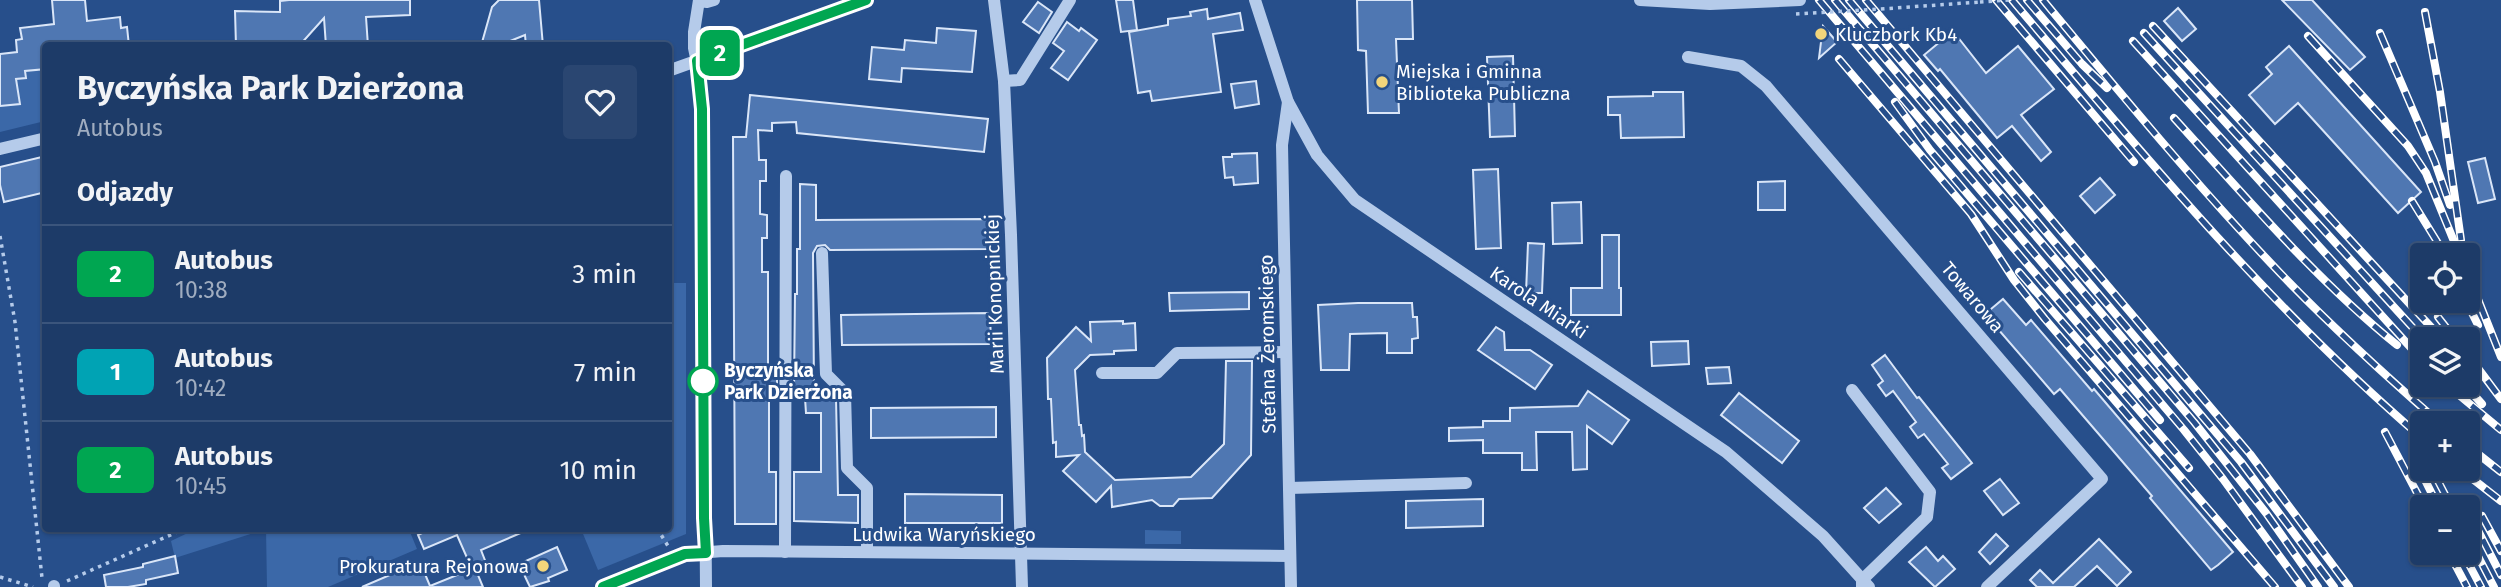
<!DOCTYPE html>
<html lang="pl">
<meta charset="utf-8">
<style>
:root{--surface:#1d3b68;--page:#2a4671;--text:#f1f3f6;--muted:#a0adc0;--line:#3b557c}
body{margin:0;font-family:"Fira Sans",sans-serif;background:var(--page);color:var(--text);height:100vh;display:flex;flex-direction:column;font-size:26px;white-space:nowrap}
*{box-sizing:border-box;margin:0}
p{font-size:23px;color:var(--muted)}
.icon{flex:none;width:38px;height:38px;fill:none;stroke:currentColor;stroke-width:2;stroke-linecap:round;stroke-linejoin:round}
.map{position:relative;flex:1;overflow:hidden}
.details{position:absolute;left:42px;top:42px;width:630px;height:490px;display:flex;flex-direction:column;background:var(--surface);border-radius:7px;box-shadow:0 2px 5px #0004,0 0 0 2px var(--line)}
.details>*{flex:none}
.badge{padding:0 14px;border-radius:10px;font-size:24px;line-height:46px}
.fabs{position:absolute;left:2410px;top:243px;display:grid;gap:14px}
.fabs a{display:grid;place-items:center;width:70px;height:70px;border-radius:7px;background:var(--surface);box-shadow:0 2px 5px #0004,0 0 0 2px var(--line);font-size:35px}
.map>.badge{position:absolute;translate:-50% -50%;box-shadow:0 0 0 4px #fff}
h2{padding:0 35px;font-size:26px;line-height:63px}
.round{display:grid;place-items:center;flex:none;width:74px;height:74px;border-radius:7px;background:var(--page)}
.headline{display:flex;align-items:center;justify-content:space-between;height:119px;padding:0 35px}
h1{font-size:33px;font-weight:700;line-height:52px}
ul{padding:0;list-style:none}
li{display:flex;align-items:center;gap:21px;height:98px;padding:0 35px;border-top:2px solid var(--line)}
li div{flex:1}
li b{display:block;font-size:26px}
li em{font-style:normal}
li .badge{min-width:77px;font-weight:700;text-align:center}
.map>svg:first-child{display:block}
.green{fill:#3b68a8}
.building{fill:#4f77b2;stroke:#dae6f8;stroke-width:2}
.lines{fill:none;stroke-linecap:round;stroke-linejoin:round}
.path{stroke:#b5cbea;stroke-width:3.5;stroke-dasharray:3.5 5;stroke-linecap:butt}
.minor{stroke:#b5cbea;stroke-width:12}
.rail-casing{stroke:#fff;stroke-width:8}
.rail{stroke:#274f8b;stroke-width:5;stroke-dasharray:16;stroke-linecap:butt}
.path-bridge{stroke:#b5cbea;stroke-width:3.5;stroke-dasharray:3.5 5;stroke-linecap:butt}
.line-casing{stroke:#fff;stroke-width:16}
.line{stroke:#00a651;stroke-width:10}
.poi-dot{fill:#f2d57b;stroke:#274f8b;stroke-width:2.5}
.stop-dot{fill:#fff;stroke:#00a651;stroke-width:3.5}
.labels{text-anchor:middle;stroke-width:6;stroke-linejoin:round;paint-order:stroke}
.poi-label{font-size:19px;fill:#fff;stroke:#274f8b;text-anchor:start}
.street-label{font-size:19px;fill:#fff;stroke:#274f8b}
.stop-label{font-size:19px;font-weight:bold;fill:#fff;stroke:#274f8b;text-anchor:start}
</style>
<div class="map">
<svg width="2501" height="587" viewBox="0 0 2501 587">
<rect width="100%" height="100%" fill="#274f8b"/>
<!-- green -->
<g class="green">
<path d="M45,69V121L0,132V106L19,104L16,79L26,78L25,71Z"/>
<path d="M669,283H686V534L598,570L581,529L668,528Z"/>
<path d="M196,529H418L410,532L417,549L328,587H267L266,529L175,558L171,541Z"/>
<path d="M1145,530L1181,531V544H1145Z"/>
</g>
<!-- building -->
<g class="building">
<path d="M52,0H85L87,21L120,17L121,28L127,27L129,46H46V69L25,71L26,78L16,79L20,104L0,106V54L17,52L16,40L22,39L20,28L54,24Z"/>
<path d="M289,0H410V15L366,17L368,46H326L324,18L299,46H236L235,11L280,12V1Z"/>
<path d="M499,0H539L543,46H526L525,35L498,46H481L492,7Z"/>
<path d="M1116,0H1133L1137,30L1121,32Z"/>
<path d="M1357,0H1412L1413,39H1396L1399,113H1368L1366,51L1358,50Z"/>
<path d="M2282,0H2312L2365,57L2350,70Z"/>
<path d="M1038,2L1052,12L1039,33L1023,22Z"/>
<path d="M2178,8L2196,29L2182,41L2164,21Z"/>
<path d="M1207,9L1208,19L1240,13L1243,30L1213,34L1221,92L1152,101L1150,91L1138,93L1129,32L1168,25V19L1191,16L1190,12Z"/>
<path d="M1067,22L1079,31L1081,28L1097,40L1068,80L1051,68L1064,51L1053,43Z"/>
<path d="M1823,26L1837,42L1819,58Z"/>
<path d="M937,28L976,31L972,72L902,68L901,82L869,79L872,47L904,50L905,40L936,43Z"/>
<path d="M1953,31L1986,73L2018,46L2054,89L2021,115L2051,152L2041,161L2012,126L1997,138L1940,69L1938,71L1924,55Z"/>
<path d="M2289,46L2421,192L2398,213L2298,103L2275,124L2249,95L2272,74L2266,67Z"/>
<path d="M1513,56L1515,136L1490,137L1487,57Z"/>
<path d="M1256,81L1259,104L1235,108L1231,84Z"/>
<path d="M1653,92H1683L1684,137L1621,138L1620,115H1608V97L1653,96Z"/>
<path d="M750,95L988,119L984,152L797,133L796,122L772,123V131L758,130L759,160H766V181H760V214L767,215V238H762V272H768V367H777V390H769V472H776V524H735L733,137H746Z"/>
<path d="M1257,153L1258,183L1234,185L1233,177L1225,178L1223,157H1232V154Z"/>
<path d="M46,156V192L4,202L0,185V167Z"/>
<path d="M2485,158L2495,199L2478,203L2468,162Z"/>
<path d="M1498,169L1501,248L1476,249L1473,170Z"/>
<path d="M2100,178L2115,195L2095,213L2080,196Z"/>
<path d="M1785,181V210H1758V182Z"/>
<path d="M800,184L816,185V220L988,219L989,249L830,250L825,245L817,246L813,253L814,390H794L795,294H797V249H800Z"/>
<path d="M1581,202L1582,243L1553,244L1552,203Z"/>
<path d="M1602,235H1619V288H1621V315H1571V288H1602Z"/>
<path d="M1528,243L1544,244L1542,293H1526Z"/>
<path d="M1249,292V309L1170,311L1169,293Z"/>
<path d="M2003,299L2026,325L2031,320L2092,391L2094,389L2233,552L2218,565L2211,570L2150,498L2152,496L2060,389L2054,394L1985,314Z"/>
<path d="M1358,303H1412L1413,317H1417L1418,338L1412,339V353H1387V333L1350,334L1349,370H1321L1318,305Z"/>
<path d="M990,313L991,344L842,345L841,315Z"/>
<path d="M1123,321V324L1135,323L1136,350L1114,351V354L1090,355L1075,370L1079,425H1081L1082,436L1084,435L1085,452L1115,480L1191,477L1224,444L1226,361H1252L1251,455L1212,498L1179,499L1173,506H1160L1152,500L1112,507L1111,486L1096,502L1063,471L1079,455L1056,457V442L1053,443L1051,399H1048L1047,358L1076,327L1091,341L1090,322Z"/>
<path d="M1496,327L1504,332L1505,350H1530L1552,365L1535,389L1478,350Z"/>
<path d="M1688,341L1689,364L1652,366L1651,342Z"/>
<path d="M1885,355L1917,398L1919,397L1972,463L1951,479L1942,468L1948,464L1924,434L1918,438L1910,427L1916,422L1893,391L1886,396L1878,385L1883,381L1872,365Z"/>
<path d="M1729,367L1731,383L1708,384L1706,368Z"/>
<path d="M1588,391L1629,420L1612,444L1587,426V469L1573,470L1572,432H1536L1537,470H1522V453H1483V440L1449,441V428L1483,427V421H1510V408L1578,406Z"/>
<path d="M1739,393L1799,441L1782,463L1721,415Z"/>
<path d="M805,398H836L838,495H858V523L794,521V472H821V413H806Z"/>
<path d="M996,407V437L871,438V408Z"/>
<path d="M2000,479L2019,503L2003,515L1984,491Z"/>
<path d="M1886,488L1901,504L1879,523L1864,508Z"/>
<path d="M905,494L1002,495V523H905Z"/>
<path d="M1483,499V526L1406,528V501Z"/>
<path d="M432,528H530V529L481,550L486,563L475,568L483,587H362L420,562L430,586L472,569L457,535L424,549L418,535Z"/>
<path d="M1996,534L2008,546L1990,564L1979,552Z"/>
<path d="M2099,539L2131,572L2117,586L2097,566L2074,587H2037L2030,580L2040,570L2053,583Z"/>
<path d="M557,547L567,570L548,578L549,581L530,587L519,564Z"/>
<path d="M1926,547L1938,561L1943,556L1955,569L1935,587L1909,562Z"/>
<path d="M175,556L178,573L146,580V584L128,587H106L104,575L143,567V564Z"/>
</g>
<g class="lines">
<!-- path -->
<g class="path">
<path d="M1881,9L1980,2"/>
<path d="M0,236L15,322L42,578"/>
<path d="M657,528L668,546"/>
<path d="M0,577L33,587"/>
<path d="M67,581L186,528"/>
</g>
<!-- minor -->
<g class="minor">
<path d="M699,0L694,32V48L701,82L702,109L706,587"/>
<path d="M994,0L1004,81L1011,235L1022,587"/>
<path d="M1255,0L1288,102L1317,155L1355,200L1726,452L1823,536L1869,587"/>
<path d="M1640,0L1710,4L1800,0"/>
<path d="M699,1L707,2L714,0"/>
<path d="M1688,57L1741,66L1766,86L2102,479L1987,587"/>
<path d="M668,71L866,0"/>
<path d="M1004,81L1020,80L1070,0"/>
<path d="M1288,102L1282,145L1291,587"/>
<path d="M0,149L46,138"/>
<path d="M822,253L826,374L845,393L847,468L867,488V552"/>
<path d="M1102,373H1157L1177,353L1286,352"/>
<path d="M1852,390L1930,492L1927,517L1862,580V587"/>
<path d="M1289,488L1466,483"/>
<path d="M785,552L786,176"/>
<path d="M54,586V587"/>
<path d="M603,587L685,554L723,551L1290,556"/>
</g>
<!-- rail casing -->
<g class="rail-casing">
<g id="rail">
<path d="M1819,0L2184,430L2223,479L2302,587"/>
<path d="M1835,0L2194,422L2266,513L2318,587"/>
<path d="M1849,0L2241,462L2334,587"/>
<path d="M1866,0L2250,454L2349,587"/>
<path d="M1996,0L2134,162"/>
<path d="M2012,0C2142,153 2269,307 2422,438"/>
<path d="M2027,0L2082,64L2107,88"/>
<path d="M2043,0C2120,93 2198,187 2281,274C2332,327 2386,376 2441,424"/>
<path d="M2425,12L2440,92L2461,240"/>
<path d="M2153,26L2443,340"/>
<path d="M2144,33L2424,340"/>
<path d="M2380,33L2435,162L2450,205"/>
<path d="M2308,36L2408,146L2426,173L2460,256"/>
<path d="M2133,41L2422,360"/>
<path d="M1839,59L1971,214L2014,280L2045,319L2275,587"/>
<path d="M1895,102L1930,150L2160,420"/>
<path d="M2174,118C2246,197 2314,278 2397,345"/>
<path d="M2412,201L2446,256"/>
<path d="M2019,272L2189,468"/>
<path d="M2468,274L2501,357"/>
<path d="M2466,301L2478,325"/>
<path d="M2438,317L2456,340"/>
<path d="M2468,355L2501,399"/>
<path d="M2447,385L2501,430"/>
<path d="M2465,385L2482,404"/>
<path d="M2385,432L2425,508"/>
<path d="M2468,446L2501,472"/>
<path d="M2417,464L2439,508"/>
<path d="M2460,469L2501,501"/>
<path d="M2438,481L2452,508"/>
<path d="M2468,511L2501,575"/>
<path d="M2482,516L2501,551"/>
<path d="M2468,537L2494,587"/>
<path d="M2449,553L2467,587"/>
<path d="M2463,553L2481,587"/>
</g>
</g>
<!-- rail -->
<use href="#rail" class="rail"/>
<!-- path-bridge -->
<g class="path-bridge">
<path d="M1980,2L2009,0"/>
<path d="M1796,14L1881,9"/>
</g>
</g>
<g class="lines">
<!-- line casing -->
<g class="line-casing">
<path id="line" d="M603,587L685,554L706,553L704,518L702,109L697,61L866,0"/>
</g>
<!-- line -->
<use href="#line" class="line"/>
</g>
<!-- markers -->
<g class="poi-dot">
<circle cx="1821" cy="34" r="7"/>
<circle cx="1382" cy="82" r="7"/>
<circle cx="543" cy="566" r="7"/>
</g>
<circle class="stop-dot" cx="703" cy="381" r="14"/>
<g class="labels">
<!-- poi labels -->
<g class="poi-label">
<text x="1835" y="41">Kluczbork Kb4</text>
<text x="1396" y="78">Miejska i Gminna<tspan x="1396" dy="22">Biblioteka Publiczna</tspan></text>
<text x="529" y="573" text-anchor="end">Prokuratura Rejonowa</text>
</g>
<!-- street labels -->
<g class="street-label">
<text transform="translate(994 294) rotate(-92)" y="7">Marii Konopnickiej</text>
<text transform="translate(1973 297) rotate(50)" y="7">Towarowa</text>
<text transform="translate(1539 302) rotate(34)" y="7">Karola Miarki</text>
<text transform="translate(1267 344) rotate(-91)" y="7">Stefana Żeromskiego</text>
<text x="944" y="541">Ludwika Waryńskiego</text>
</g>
<!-- stop labels -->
<g class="stop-label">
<text x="724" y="377">Byczyńska<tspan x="724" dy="22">Park Dzierżona</tspan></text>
</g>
</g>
</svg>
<div class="fabs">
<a><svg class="icon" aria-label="locate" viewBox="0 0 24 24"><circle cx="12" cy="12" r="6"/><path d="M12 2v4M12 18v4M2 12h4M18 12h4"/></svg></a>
<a><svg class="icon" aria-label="layers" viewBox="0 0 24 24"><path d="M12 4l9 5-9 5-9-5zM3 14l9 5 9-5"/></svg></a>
<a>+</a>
<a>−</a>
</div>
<b class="badge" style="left:720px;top:53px;background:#00a651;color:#fff">2</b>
<section class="details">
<div class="headline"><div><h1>Byczyńska Park Dzierżona</h1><p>Autobus</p></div><a class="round"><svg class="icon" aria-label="heart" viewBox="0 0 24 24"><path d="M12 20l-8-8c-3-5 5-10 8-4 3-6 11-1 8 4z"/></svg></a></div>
<h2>Odjazdy</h2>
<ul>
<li><span class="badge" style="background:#00a651;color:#fff">2</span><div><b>Autobus</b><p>10:38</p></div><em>3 min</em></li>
<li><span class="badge" style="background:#00a3b4;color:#fff">1</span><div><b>Autobus</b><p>10:42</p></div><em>7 min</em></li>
<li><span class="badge" style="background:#00a651;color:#fff">2</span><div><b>Autobus</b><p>10:45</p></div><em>10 min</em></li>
</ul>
</section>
</div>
